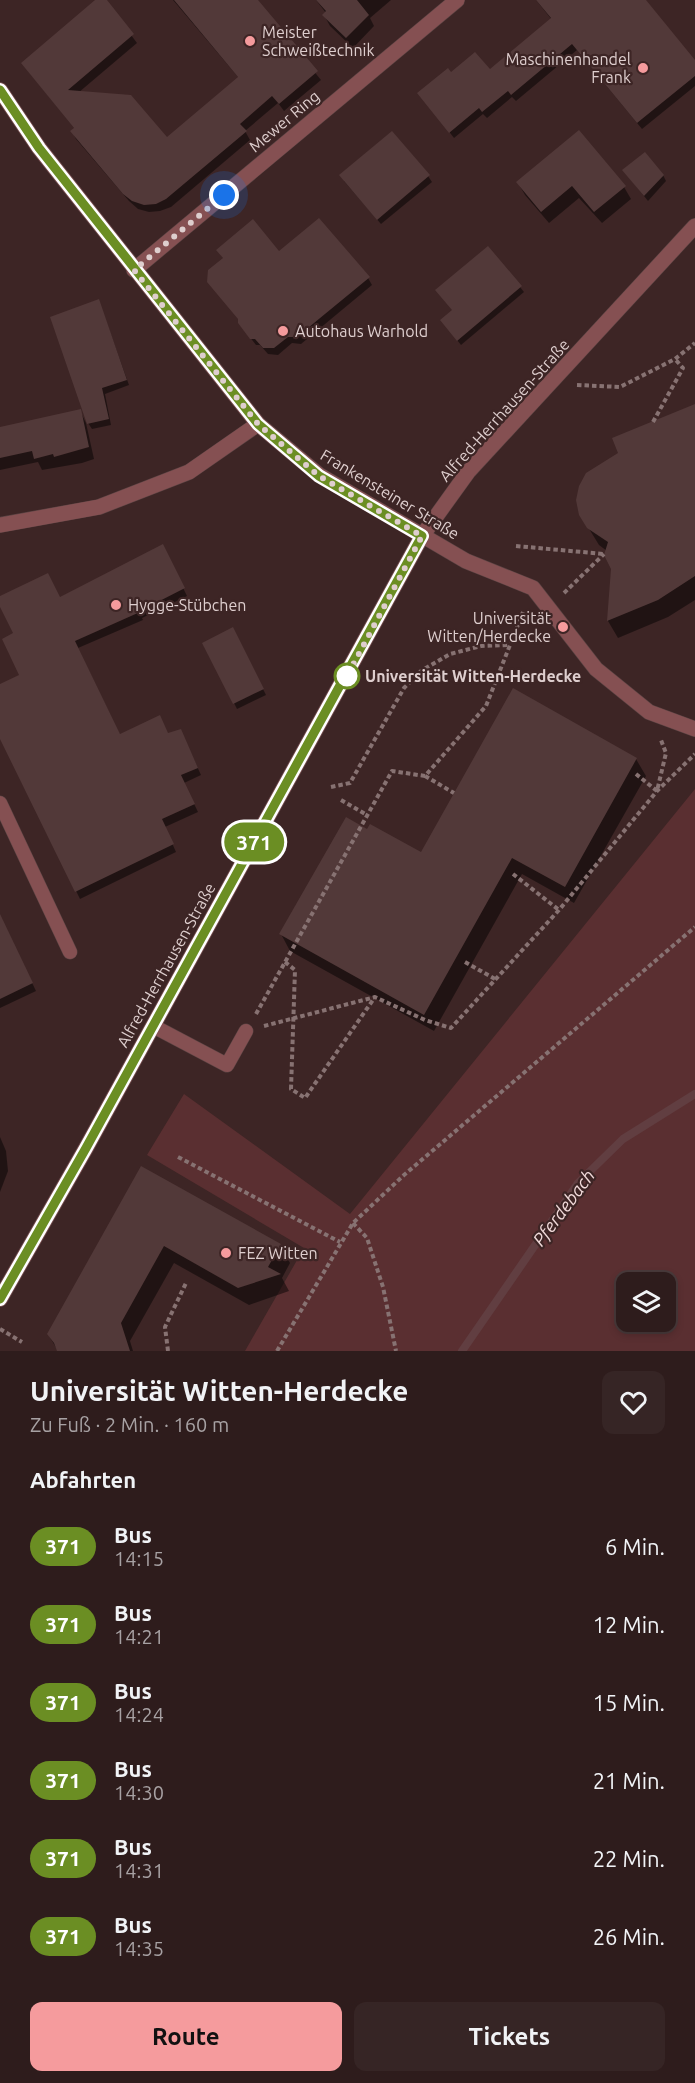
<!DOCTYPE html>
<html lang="de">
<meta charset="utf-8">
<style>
:root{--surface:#2e1c1c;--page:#362525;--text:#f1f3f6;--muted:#a7a1a3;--line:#493a3b;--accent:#f59b9d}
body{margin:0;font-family:Ubuntu,sans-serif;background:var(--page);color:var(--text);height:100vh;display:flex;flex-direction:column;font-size:22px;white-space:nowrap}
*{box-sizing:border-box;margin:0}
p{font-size:20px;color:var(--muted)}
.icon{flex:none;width:33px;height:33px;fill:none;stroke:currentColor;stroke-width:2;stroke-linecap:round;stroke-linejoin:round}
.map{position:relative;height:1351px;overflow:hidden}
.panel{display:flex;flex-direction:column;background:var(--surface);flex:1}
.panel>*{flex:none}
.badge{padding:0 12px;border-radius:20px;font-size:21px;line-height:39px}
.fabs{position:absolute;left:616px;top:1272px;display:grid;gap:12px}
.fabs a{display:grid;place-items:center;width:60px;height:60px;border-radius:12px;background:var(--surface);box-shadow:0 3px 9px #0003,0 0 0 2px var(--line);font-size:30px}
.you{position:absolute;width:30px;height:30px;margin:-15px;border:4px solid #fff;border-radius:50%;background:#1a73e8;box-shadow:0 0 0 9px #1a73e833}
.map>.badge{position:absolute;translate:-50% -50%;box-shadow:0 0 0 3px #fff}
h2{padding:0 30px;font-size:22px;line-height:54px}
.round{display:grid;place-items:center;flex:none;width:63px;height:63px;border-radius:12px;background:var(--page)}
.overview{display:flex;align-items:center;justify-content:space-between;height:102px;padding:0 30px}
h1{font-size:28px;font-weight:700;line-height:45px}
.action{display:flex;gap:12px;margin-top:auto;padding:12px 30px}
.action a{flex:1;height:69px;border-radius:12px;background:var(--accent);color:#111;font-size:24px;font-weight:700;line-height:69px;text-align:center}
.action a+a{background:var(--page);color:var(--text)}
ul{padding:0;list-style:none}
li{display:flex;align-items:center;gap:18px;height:78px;padding:0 30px}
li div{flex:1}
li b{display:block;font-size:22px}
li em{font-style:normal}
li .badge{min-width:66px;font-weight:700;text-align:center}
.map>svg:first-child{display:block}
.green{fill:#5a2f31;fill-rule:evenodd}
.shadow{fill:#0007}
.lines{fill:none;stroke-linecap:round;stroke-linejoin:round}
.stream{stroke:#613e41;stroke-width:8}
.building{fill:#523939}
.lane-casing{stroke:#5a4343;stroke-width:15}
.street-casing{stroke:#5a4343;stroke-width:16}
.path{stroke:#877272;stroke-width:4;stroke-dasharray:4.5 3;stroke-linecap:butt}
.lane{stroke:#855052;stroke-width:14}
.street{stroke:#855052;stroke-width:15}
.line-casing{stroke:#fff;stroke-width:14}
.line{stroke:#6b8e23;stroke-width:9}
.walk{stroke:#decece;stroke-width:6;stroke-dasharray:0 10.8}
.poi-dot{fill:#f59b9d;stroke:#3d2525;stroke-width:2}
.stop-dot{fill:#fff;stroke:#6b8e23;stroke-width:3}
.labels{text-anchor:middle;stroke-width:4.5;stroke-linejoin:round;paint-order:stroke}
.poi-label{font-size:16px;fill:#decece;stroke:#3d2525;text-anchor:start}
.street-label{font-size:16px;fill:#decece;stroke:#3d2525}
.stop-label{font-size:16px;font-weight:bold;fill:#decece;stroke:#3d2525;text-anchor:start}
.water-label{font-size:18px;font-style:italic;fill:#f1dada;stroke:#3d2525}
</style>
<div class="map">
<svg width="695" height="1351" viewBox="0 0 695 1351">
<rect width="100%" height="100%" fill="#3d2525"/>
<!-- green -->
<path class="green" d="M695,789V1351H245L304,1248L147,1155L184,1094L350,1214ZM627,1282H666V1322H627Z"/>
<!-- shadow -->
<g class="shadow">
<path d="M98,0H105L137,43L78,93L167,139L239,78L173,0H256L321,80L284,111L278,103L245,131L250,140L171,207L160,211L149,212L138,209L129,201L76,139L72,131L75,129L28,71Z"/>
<path d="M316,0H391L370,18L374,26L353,48L330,26L324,15L326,13Z"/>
<path d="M536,0H644L695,63V86L642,129L577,50L516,101L512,97L487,118L483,114L454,138L419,93L451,74L489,72L552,20Z"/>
<path d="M624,171L663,175L666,181L648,201Z"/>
<path d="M428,176L432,182L381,224L344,181Z"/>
<path d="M518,183L624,187L631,199L602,223L579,198L549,223L525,195Z"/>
<path d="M218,251L279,253L368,278L372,285L301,344L292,343L278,355L268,354L260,345H256L239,323L224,259Z"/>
<path d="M520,287L524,292L461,345L442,321Z"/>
<path d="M101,307L129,385L105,394L111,425L92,429L88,423Z"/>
<path d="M695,405V600L668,617L618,638L608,621L612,569L607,551L599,545L580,514Z"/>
<path d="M80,411L86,423L94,459L82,463L42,470L38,462L0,470V429Z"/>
<path d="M166,553L187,596L142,618L143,620L78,648L120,735H168L184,738L201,775L184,783L198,812L165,827L176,852L80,899L0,735V686L21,675L15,634L0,604V598H60Z"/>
<path d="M236,635L266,695L237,709L234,703Z"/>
<path d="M636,759L646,776L574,903L522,874L434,1031L290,951L281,934L367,831L421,854Z"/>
<path d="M0,916L36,991L0,1008Z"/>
<path d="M0,1137L6,1151L8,1171L0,1192Z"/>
<path d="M142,1168L280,1245L290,1263L282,1278L289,1291L249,1305L174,1263L130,1341L133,1351H58L48,1334Z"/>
</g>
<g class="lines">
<!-- stream -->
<path class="stream" d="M462,1351L578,1183L623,1139L695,1094"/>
</g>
<!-- building -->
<g class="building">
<path d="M95,0H107L134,34L68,90L131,95L167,137L238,77L174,0H258L318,71L279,104L272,96L240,124L247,131L166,199L156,204L144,205L132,201L123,194L70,131L74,128L21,63Z"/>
<path d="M316,0H357L369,15L346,38L322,15L326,11Z"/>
<path d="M536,0H646L695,60V76L637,123L572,44L511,95L508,91L482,112L479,108L449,133L417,93L448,68L451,72L475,52L490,69L551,18Z"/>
<path d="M579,130L626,186L594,212L572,186L541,212L516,182Z"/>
<path d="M392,131L430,175L377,220L339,175Z"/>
<path d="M645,152L664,175L644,196L622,170Z"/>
<path d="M319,218L370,277L297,337H288L274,348H263L255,339H250L238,323V319L207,282L208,270L223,258L216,250L253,219L279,251Z"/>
<path d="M488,246L522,286L457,341L440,320L452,310L435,290Z"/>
<path d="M99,299L127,380L102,388L109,419L87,424L50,317Z"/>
<path d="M695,404V576L658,600L607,621L611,569L604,555L608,542L587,528L579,515L576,500L579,486L586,473L618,453L612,438Z"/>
<path d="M81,409L89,447L54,457L53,454L34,459L32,451L0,458V427Z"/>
<path d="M163,544L185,588L140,611V612L75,641L120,734L160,715L168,733L181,729L198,768L181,775L195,804L162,819L174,844L75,892L0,739V684L19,675L2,639L13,633L0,607V596L48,573L60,597Z"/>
<path d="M233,627L264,689L233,704L202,643Z"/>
<path d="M513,688L637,758L565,887L512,858L424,1015L279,934L346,817L367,829L370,824L421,852Z"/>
<path d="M0,914L33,983L0,999Z"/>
<path d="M141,1166L281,1244L268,1267L281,1274L238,1288L164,1246L121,1323L130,1351H57L54,1343L47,1334Z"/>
</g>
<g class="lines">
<!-- lane casing -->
<g class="lane-casing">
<g id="lane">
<path d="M0,803L70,952"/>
<path d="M153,1026L227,1065L246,1031"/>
</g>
</g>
<!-- street casing -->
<g class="street-casing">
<g id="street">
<path d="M0,90L39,148L258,424L319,475L466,561L533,588L596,669L649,712L695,729"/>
<path d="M134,270L457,0"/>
<path d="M0,525L99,507L189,472L258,424"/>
<path d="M0,1299L86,1148L422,536L468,472L695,226"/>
</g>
</g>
<!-- path -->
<g class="path">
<path d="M577,385L620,387L675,359L695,343"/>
<path d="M653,422L683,368L675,359"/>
<path d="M516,546L604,554"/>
<path d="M564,593L604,554"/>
<path d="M636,774L657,791L666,753L661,740"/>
<path d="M425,776L454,793"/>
<path d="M331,787L350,783L404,688L421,671L450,654L481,646L510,645"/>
<path d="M341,800L367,815"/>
<path d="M513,874L559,910"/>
<path d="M285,962L295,970L291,1089L305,1098L375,997"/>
<path d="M465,962L495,979"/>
<path d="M256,1014L392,771L425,776L486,706L523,612"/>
<path d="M264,1026L375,997L425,1020L451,1028L559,910L657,791L695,754"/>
<path d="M178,1157L340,1242"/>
<path d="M353,1223L367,1238L383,1287L396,1351"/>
<path d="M0,1329L22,1342"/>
<path d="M168,1351L165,1327L186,1283"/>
<path d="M277,1351L353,1223L404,1175L695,927"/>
</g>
<!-- lane -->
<use href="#lane" class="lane"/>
<!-- street -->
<use href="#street" class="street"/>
</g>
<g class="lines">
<!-- line casing -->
<g class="line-casing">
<path id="line" d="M0,90L39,148L258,424L319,476L422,536L86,1148L0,1299"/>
</g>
<!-- line -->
<use href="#line" class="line"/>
<!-- walk -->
<path class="walk" d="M224,195L134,270L258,424L319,476L422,536L347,676"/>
</g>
<!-- markers -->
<g class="poi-dot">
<circle cx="250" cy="41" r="6"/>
<circle cx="643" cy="68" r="6"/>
<circle cx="283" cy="331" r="6"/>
<circle cx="116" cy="605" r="6"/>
<circle cx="563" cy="627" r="6"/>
<circle cx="226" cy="1253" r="6"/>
</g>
<circle class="stop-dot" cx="347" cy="676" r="12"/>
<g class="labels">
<!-- poi labels -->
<g class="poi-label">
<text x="262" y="38">Meister<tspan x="262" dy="18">Schweißtechnik</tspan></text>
<text x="631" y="65" text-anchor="end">Maschinenhandel<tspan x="631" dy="18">Frank</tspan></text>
<text x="295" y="337">Autohaus Warhold</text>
<text x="128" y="611">Hygge-Stübchen</text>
<text x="551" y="624" text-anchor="end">Universität<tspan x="551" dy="18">Witten/Herdecke</tspan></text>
<text x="238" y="1259">FEZ Witten</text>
</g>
<!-- street labels -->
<g class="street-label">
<text transform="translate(284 121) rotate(-40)" y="6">Mewer Ring</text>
<text transform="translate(504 410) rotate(-48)" y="6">Alfred-Herrhausen-Straße</text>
<text transform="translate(390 494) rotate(31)" y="6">Frankensteiner Straße</text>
<text transform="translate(166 965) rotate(-61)" y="6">Alfred-Herrhausen-Straße</text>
</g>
<!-- stop labels -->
<g class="stop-label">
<text x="365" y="682">Universität Witten-Herdecke</text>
</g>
<!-- water labels -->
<g class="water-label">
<text transform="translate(564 1208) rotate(-53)" y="6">Pferdebach</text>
</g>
</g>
</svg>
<div class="fabs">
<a><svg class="icon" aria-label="layers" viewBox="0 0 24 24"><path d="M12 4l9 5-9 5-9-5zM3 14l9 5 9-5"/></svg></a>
</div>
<div class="you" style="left:224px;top:195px"></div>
<b class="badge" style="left:254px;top:842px;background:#6b8e23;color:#fff">371</b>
</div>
<section class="panel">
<div class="overview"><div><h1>Universität Witten-Herdecke</h1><p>Zu Fuß · 2 Min. · 160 m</p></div><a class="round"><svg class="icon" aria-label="heart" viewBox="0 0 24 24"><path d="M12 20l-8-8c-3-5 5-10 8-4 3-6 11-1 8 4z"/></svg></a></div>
<h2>Abfahrten</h2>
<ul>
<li><span class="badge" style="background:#6b8e23;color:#fff">371</span><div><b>Bus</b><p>14:15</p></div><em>6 Min.</em></li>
<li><span class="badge" style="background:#6b8e23;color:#fff">371</span><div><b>Bus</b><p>14:21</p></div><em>12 Min.</em></li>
<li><span class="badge" style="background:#6b8e23;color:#fff">371</span><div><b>Bus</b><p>14:24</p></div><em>15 Min.</em></li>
<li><span class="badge" style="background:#6b8e23;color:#fff">371</span><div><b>Bus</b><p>14:30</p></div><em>21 Min.</em></li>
<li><span class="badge" style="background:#6b8e23;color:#fff">371</span><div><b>Bus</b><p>14:31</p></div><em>22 Min.</em></li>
<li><span class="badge" style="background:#6b8e23;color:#fff">371</span><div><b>Bus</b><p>14:35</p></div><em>26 Min.</em></li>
</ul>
<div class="action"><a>Route</a><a>Tickets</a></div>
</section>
